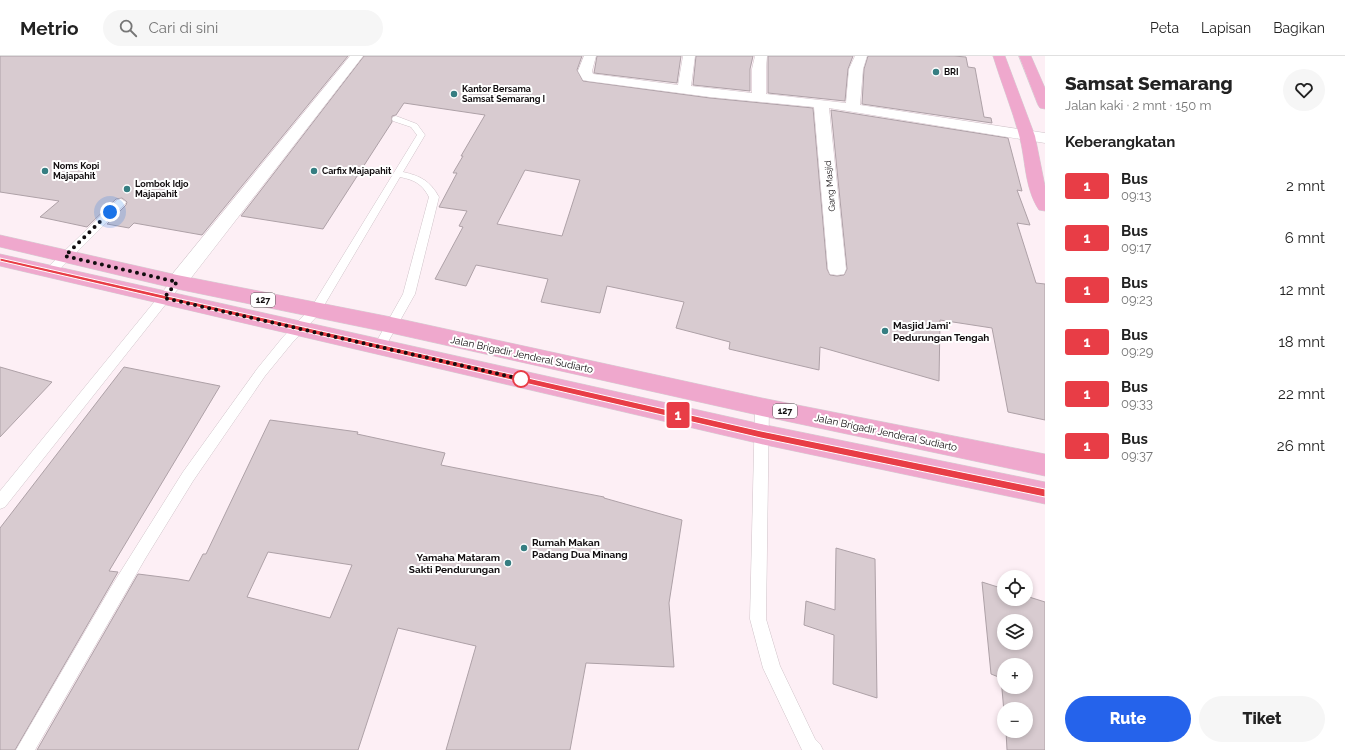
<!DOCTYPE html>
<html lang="id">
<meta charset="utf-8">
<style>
:root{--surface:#fff;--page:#f6f6f6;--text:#222;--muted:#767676;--line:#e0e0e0;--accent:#2563eb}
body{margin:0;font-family:Raleway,sans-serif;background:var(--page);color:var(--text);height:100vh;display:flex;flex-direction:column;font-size:15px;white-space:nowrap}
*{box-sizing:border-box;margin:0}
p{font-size:13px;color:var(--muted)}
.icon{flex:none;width:22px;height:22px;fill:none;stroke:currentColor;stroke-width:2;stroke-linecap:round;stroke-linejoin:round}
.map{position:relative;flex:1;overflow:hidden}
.sheet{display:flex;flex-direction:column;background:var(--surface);width:300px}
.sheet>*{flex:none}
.badge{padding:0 8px;border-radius:3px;font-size:14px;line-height:26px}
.controls{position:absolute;left:997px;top:514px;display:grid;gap:8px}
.controls a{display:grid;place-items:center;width:36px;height:36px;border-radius:50%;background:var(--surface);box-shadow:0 2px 6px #0003;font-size:20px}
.you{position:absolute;width:20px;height:20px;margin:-10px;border:3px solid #fff;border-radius:50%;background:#1a73e8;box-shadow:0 0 0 6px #1a73e833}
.map>.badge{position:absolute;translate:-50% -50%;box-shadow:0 0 0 2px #fff}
h2{padding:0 20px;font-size:15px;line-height:36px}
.round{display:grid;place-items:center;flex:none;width:42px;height:42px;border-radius:21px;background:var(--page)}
.headline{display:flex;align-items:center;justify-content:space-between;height:68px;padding:0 20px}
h1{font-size:19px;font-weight:800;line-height:30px}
.action{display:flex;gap:8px;margin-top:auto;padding:8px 20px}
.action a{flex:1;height:46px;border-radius:24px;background:var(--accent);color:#fff;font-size:16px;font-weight:800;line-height:46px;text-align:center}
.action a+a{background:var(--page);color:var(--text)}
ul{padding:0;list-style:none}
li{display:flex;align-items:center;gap:12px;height:52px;padding:0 20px}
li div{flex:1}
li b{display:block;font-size:15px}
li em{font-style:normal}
li .badge{min-width:44px;font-weight:700;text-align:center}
header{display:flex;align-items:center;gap:24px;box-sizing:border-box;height:56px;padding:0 20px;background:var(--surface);border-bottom:1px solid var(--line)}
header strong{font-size:19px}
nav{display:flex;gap:22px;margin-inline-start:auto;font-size:14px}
.search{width:280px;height:36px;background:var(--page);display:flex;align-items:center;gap:10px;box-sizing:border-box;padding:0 14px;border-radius:22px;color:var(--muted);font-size:15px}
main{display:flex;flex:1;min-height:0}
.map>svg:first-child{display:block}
.building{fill:#d8cbd0;stroke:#aea1a7;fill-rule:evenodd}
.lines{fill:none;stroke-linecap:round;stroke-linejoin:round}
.service-casing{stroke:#d0c3c9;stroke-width:1}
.minor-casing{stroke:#d0c3c9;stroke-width:1}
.primary-casing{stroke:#d4d3d4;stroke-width:1}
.service{fill:#fff;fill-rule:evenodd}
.minor{fill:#fff;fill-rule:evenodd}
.primary{fill:#efa8cd;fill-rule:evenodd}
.line{fill:#e83d46;stroke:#fff}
.walk{stroke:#110d0f;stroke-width:4;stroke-dasharray:0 7.2}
.poi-dot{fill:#367e82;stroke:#fff;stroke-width:1.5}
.stop-dot{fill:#fff;stroke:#e83d46;stroke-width:2}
.labels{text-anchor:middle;stroke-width:4;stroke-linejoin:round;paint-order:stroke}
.far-poi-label{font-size:9px;font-weight:bold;fill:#110d0f;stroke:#fff;text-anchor:start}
.far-street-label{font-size:9px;fill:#110d0f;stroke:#fff}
.shield{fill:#fff;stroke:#585657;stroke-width:1}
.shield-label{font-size:9px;font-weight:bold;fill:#110d0f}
.poi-label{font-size:10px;font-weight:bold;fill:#110d0f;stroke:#fff;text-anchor:start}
.street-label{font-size:10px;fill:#110d0f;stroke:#fff}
</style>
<header>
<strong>Metrio</strong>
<div class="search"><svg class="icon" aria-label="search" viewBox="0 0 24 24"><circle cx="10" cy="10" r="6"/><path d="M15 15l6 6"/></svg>Cari di sini</div>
<nav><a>Peta</a><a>Lapisan</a><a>Bagikan</a></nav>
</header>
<main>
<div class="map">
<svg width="1045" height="694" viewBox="0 0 1045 694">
<rect width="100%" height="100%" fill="#fdeff5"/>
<!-- building -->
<g class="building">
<path d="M0,0H348L202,179L134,167L129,172L107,168L126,149L127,146L122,142L116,143L87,171L40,161L59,145L0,136Z"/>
<path d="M364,0H582L577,14L583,25L710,42L813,52L827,213L830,219L837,220L844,219L847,213L831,54L1008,82L1022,135L1017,134L1030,169L1017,167L1036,227L1045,228V364L1008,356L992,272L940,264L939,325L820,291L819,314L729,293L730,286L676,272L684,246L607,230L600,257L541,246L548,223L476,209L466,230L435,223L463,171L459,170L467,155L439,151L457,117H453L463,100H461L485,59L404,47L396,59L392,60V66L323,173L241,160ZM525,114L580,124L562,180L497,168Z"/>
<path d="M597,0H681L677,27L594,17Z"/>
<path d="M696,0H753L750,13V35L693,29Z"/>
<path d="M768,0H853L848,13L845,45L768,37Z"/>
<path d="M868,0H954L966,1L968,11L975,12L984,61L991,62L992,67L862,48L864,13Z"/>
<path d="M0,311L52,326L0,381Z"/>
<path d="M124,311L220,330L109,515L118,516L15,694H0V472Z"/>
<path d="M270,364L358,376L357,378L445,397L441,409L604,441V442L682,464L669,547L674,611L586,607L570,694H446L476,590L398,572L358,694H37L138,518L178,523L189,525L203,498H206ZM268,496L352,509L330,562L247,541Z"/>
<path d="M836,492L875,503L877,642L833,628L834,579L804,569L806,545L835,554Z"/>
<path d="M982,526L1004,533V543H1026V540L1045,546V694H1007L1006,675H1026V653H1004V656L1001,622L991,618ZM1004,565H1026V587H1004ZM1004,609H1026V631H1004Z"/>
</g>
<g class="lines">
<!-- service casing -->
<g class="service-casing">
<g id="service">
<path d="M396,60L417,68L425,79L403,116C421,120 430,125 439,141L415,238L384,293L380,295L376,293L374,290L403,238L429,141C422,128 415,124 400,121L319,258L292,287L265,320L193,425L145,503L35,694H16L111,531L183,416L257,313L283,281L311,252L417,79L411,71L393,65L392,63L393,61Z"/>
<path d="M121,143L126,146L125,148L54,219H46L45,216L46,213L117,144Z"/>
<path d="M177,222L181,223L183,226L181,229L5,451L0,453V435L173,223Z"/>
<path d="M762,346L767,347L769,351L766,563L780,610L815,683L820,688L823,694H802L763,612L750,563L755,351L757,347Z"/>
</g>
</g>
<!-- minor casing -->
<g class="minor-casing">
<g id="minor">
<path d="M350,0H363L184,231L177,233L170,231L168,226L170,221Z"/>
<path d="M584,0H596L592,15L593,18L678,29L683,0H695L691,30L752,37V13L755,0H767L766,13V38L846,47L849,13L855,0H867L863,13L860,49L1045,77V87L829,52L846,213L844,218L837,219L830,218L828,213L814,51L710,41L588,25L583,24L578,15Z"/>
</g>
</g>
<!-- primary casing -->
<g class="primary-casing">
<g id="primary">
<path d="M993,0H1005L1035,80L1045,130V155L1039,154C1024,131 1026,104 1019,79C1012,53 1001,26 993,0Z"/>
<path d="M1019,0H1031L1045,32V53L1040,52L1038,49Z"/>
<path d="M0,179L177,219L391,261L762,342L1045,398V420L762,360L391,277L177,233L0,191Z"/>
<path d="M0,198L761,368L1045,426V448L761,388L0,210Z"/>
</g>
</g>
<!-- service -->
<use href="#service" class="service"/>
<!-- minor -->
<use href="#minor" class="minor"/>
<!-- primary -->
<use href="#primary" class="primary"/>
</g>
<!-- line -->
<path class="line" d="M0,202L761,375L1045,433V441L761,382L0,205Z"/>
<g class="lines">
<!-- walk -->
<path class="walk" d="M110,156L65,200L177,226L164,242L521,323"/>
</g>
<!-- markers -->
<g class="poi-dot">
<circle cx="936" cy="16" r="4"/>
<circle cx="454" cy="38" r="4"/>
<circle cx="45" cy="115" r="4"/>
<circle cx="314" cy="115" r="4"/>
<circle cx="127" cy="133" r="4"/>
<circle cx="885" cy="275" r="4"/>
<circle cx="524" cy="492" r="4"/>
<circle cx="508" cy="507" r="4"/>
</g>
<circle class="stop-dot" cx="521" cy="323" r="8"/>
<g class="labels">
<!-- far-poi labels -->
<g class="far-poi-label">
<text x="944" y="19">BRI</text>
<text x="462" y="36">Kantor Bersama<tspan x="462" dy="10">Samsat Semarang I</tspan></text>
<text x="53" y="113">Noms Kopi<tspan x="53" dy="10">Majapahit</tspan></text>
<text x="322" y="118">Carfix Majapahit</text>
<text x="135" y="131">Lombok Idjo<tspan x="135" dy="10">Majapahit</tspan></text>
</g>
<!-- far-street labels -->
<g class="far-street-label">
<text transform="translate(830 130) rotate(-95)" y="3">Gang Masjid</text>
</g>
<!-- shield labels -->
<g class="shield">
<rect x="251" y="237" width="24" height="14" rx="3"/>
<rect x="773" y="348" width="24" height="14" rx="3"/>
</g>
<g class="shield-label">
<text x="263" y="247">127</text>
<text x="785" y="358">127</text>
</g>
<!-- poi labels -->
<g class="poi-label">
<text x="893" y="273">Masjid Jami'<tspan x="893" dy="12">Pedurungan Tengah</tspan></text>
<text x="532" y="490">Rumah Makan<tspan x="532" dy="12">Padang Dua Minang</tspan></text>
<text x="500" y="505" text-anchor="end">Yamaha Mataram<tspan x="500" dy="12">Sakti Pendurungan</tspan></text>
</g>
<!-- street labels -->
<g class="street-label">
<text transform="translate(522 298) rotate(12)" y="4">Jalan Brigadir Jenderal Sudiarto</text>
<text transform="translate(886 376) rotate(12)" y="4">Jalan Brigadir Jenderal Sudiarto</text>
</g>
</g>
</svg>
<div class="controls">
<a><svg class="icon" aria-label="locate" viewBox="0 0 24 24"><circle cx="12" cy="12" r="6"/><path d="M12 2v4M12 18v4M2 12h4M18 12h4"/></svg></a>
<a><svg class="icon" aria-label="layers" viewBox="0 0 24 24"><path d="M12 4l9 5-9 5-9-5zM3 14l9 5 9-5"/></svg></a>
<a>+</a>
<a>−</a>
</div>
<div class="you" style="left:110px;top:156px"></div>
<b class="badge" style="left:678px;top:359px;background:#e83d46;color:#fff">1</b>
</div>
<section class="sheet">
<div class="headline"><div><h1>Samsat Semarang</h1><p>Jalan kaki · 2 mnt · 150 m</p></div><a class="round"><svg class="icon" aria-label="heart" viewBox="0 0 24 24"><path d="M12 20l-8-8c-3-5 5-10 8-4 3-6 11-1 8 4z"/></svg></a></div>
<h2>Keberangkatan</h2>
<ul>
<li><span class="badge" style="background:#e83d46;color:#fff">1</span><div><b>Bus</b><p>09:13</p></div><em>2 mnt</em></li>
<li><span class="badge" style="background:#e83d46;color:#fff">1</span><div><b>Bus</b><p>09:17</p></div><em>6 mnt</em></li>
<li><span class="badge" style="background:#e83d46;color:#fff">1</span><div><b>Bus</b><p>09:23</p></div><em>12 mnt</em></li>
<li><span class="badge" style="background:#e83d46;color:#fff">1</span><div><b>Bus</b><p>09:29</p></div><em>18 mnt</em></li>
<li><span class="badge" style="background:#e83d46;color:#fff">1</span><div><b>Bus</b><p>09:33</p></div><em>22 mnt</em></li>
<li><span class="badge" style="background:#e83d46;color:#fff">1</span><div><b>Bus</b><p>09:37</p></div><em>26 mnt</em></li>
</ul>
<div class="action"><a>Rute</a><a>Tiket</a></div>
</section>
</main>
